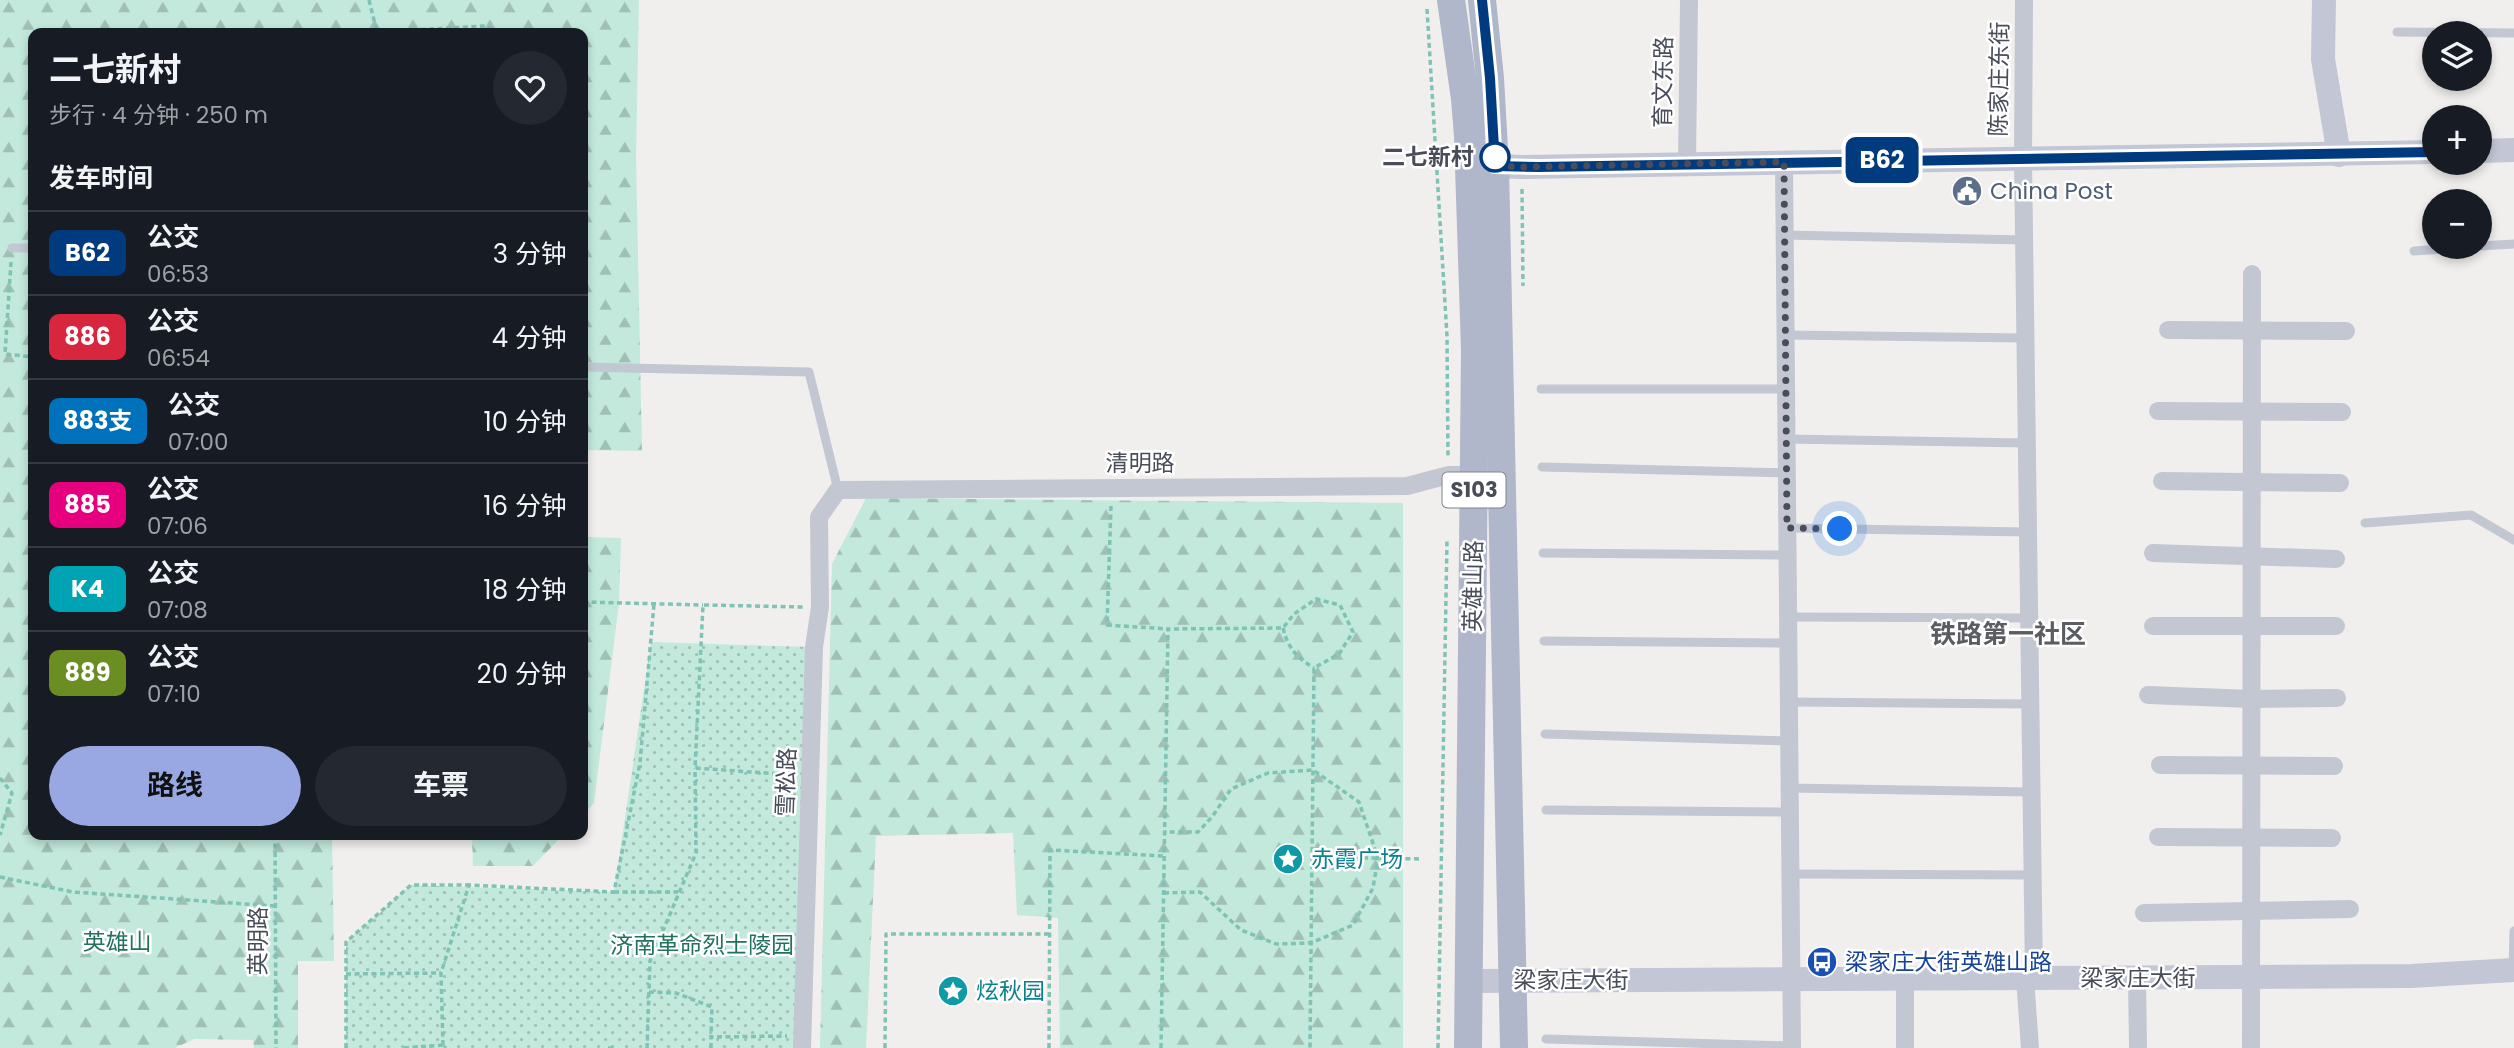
<!DOCTYPE html>
<html lang="zh">
<meta charset="utf-8">
<style>
:root{--surface:#171b24;--page:#242831;--text:#f1f3f6;--muted:#9ea1a6;--line:#363941;--accent:#99a7e3}
body{margin:0;font-family:Poppins,"Noto Sans SC",sans-serif;background:var(--page);color:var(--text);height:100vh;display:flex;flex-direction:column;font-size:26px;white-space:nowrap}
*{box-sizing:border-box;margin:0}
p{font-size:23px;color:var(--muted)}
.icon{flex:none;width:38px;height:38px;fill:none;stroke:currentColor;stroke-width:2;stroke-linecap:round;stroke-linejoin:round}
.map{position:relative;flex:1;overflow:hidden}
.sheet{position:absolute;left:28px;top:28px;width:560px;height:812px;display:flex;flex-direction:column;background:var(--surface);border-radius:14px;box-shadow:0 4px 10px #0003}
.sheet>*{flex:none}
.badge{padding:0 14px;border-radius:10px;font-size:24px;line-height:46px}
.buttons{position:absolute;left:2422px;top:21px;display:grid;gap:14px}
.buttons a{display:grid;place-items:center;width:70px;height:70px;border-radius:50%;background:var(--surface);box-shadow:0 4px 10px #0003;font-size:35px}
.you{position:absolute;width:35px;height:35px;margin:-18px;border:5px solid #fff;border-radius:50%;background:#1a73e8;box-shadow:0 0 0 10px #1a73e833}
.map>.badge{position:absolute;translate:-50% -50%;box-shadow:0 0 0 4px #fff}
h2{padding:0 21px;font-size:26px;line-height:63px}
.round{display:grid;place-items:center;flex:none;width:74px;height:74px;border-radius:37px;background:var(--page)}
.summary{display:flex;align-items:center;justify-content:space-between;height:119px;padding:0 21px}
h1{font-size:33px;font-weight:700;line-height:52px}
.primary-button{display:flex;gap:14px;margin-top:auto;padding:14px 21px}
.primary-button a{flex:1;height:80px;border-radius:42px;background:var(--accent);color:#111;font-size:28px;font-weight:700;line-height:80px;text-align:center}
.primary-button a+a{background:var(--page);color:var(--text)}
ul{padding:0;list-style:none}
li{display:flex;align-items:center;gap:21px;height:84px;padding:0 21px;border-top:2px solid var(--line)}
li div{flex:1}
li b{display:block;font-size:26px}
li em{font-style:normal}
li .badge{min-width:77px;font-weight:700;text-align:center}
.map>svg:first-child{display:block}
.forest{fill:url(#forest-firs)}
.park{fill:url(#park-dots)}
.lines{fill:none;stroke-linecap:round;stroke-linejoin:round}
.path{stroke:#7ec3b3;stroke-width:3.5;stroke-dasharray:5 3.5;stroke-linecap:butt}
.lane{stroke:#c3c7d2;stroke-width:9}
.street{stroke:#c3c7d2;stroke-width:18}
.secondary{stroke:#c3c7d5;stroke-width:24}
.primary{stroke:#b1b7ca;stroke-width:28}
.line-casing{stroke:#fff;stroke-width:16}
.line{stroke:#003b80;stroke-width:10}
.walk{stroke:#494d59;stroke-width:7;stroke-dasharray:0 12.6}
.stop-dot{fill:#fff;stroke:#003b80;stroke-width:3.5}
.labels{text-anchor:middle;stroke-width:5;stroke-linejoin:round;paint-order:stroke}
.shield{fill:#fff;stroke:#80828b;stroke-width:2}
.shield-label{font-size:21px;font-weight:bold;fill:#494d59}
.street-label{font-size:23px;fill:#494d59;stroke:#fff}
.stop-label{font-size:23px;font-weight:bold;fill:#494d59;stroke:#fff;text-anchor:end}
.service-label{font-size:23px;fill:#4e5e75;stroke:#fff;text-anchor:start}
.culture-label{font-size:23px;fill:#0d838f;stroke:#fff;text-anchor:start}
.park-label{font-size:23px;fill:#22725f;stroke:#fff}
.transit-label{font-size:23px;fill:#164399;stroke:#fff;text-anchor:start}
.quarter-label{font-size:26px;font-weight:bold;fill:#5c5d62;stroke:#fff}
</style>
<div class="map">
<svg width="2514" height="1048" viewBox="0 0 2514 1048">
<defs>
<pattern id="forest-firs" width="22" height="20" patternUnits="userSpaceOnUse" patternTransform="scale(1.75)"><rect width="22" height="20" fill="#c2e9db"/><path d="M5 1l3.5 6h-7zM16 11l3.5 6h-7z" fill="#a0bfb5"/></pattern>
<pattern id="park-dots" width="8" height="8" patternUnits="userSpaceOnUse" patternTransform="scale(1.75)"><rect width="8" height="8" fill="#c2e9db"/><path d="M2 2h.1M6 6h.1" fill="none" stroke="#a0bfb5" stroke-width="1.8" stroke-linecap="round"/></pattern>
</defs>
<rect width="100%" height="100%" fill="#f1efee"/>
<!-- forest -->
<g class="forest">
<path d="M0,0H639L636,157L642,451L583,450V33H33V835H332L334,961H298V1048H254L253,1040L194,1039L175,1048H0Z"/>
<path d="M866,498L1403,503V1048H1060L1058,918L1017,915L1013,833L876,836L866,1048H820L832,564Z"/>
<path d="M583,537L621,538L619,603L594,803L583,815Z"/>
<path d="M472,835H563L533,866H473Z"/>
</g>
<!-- park -->
<path class="park" d="M651,642L814,647L798,1048H346V942L411,885L614,892Z"/>
<g class="lines">
<!-- path -->
<g class="path">
<path d="M369,0L377,32L486,26L501,33"/>
<path d="M1427,9L1447,336L1448,456"/>
<path d="M1522,189L1523,286"/>
<path d="M11,262L5,354L33,357"/>
<path d="M1111,506L1107,625L1168,629"/>
<path d="M583,602L703,605"/>
<path d="M1283,628C1288,648 1296,657 1314,668"/>
<path d="M794,775L695,768L703,605L803,607"/>
<path d="M0,778L12,793L0,835"/>
<path d="M275,835L276,1048"/>
<path d="M1312,857L1422,859"/>
<path d="M0,877L73,892L275,906"/>
<path d="M614,892H678"/>
<path d="M1164,893L1200,892L1241,930L1276,944L1311,943L1353,925L1373,888L1378,858L1359,802L1313,770L1268,773L1231,789L1212,817L1198,832H1165"/>
<path d="M346,974L441,973"/>
<path d="M649,992L676,993L712,1007L711,1037"/>
<path d="M443,1045L441,973L469,885L614,892L640,763L654,604"/>
<path d="M346,1048V942L411,885H469"/>
<path d="M404,1048L443,1045L446,1048"/>
<path d="M608,1048H615"/>
<path d="M647,1048L650,961L696,853L695,768"/>
<path d="M711,1048V1037L787,1036"/>
<path d="M885,1048L886,934H1050"/>
<path d="M1049,1048L1050,850L1164,856"/>
<path d="M1161,1048L1168,629L1283,628L1294,614L1316,599L1340,605L1353,632L1339,654L1314,668L1310,1048"/>
<path d="M1438,1048L1447,540"/>
</g>
<!-- lane -->
<g class="lane">
<path d="M2397,32L2514,33"/>
<path d="M1784,235L2024,240"/>
<path d="M2480,246L2514,244"/>
<path d="M12,248H33"/>
<path d="M2414,251L2474,247"/>
<path d="M1785,335L2025,338"/>
<path d="M583,367L809,372L838,490"/>
<path d="M1541,389H1786"/>
<path d="M1786,439L2026,443"/>
<path d="M1542,467L1787,473"/>
<path d="M2365,523L2471,515L2514,540"/>
<path d="M1787,528L2027,532"/>
<path d="M1543,553L1787,555"/>
<path d="M1788,617L2028,618"/>
<path d="M1544,641L1788,643"/>
<path d="M1789,702L2029,704"/>
<path d="M1545,734L1789,741"/>
<path d="M1789,788L2030,792"/>
<path d="M1546,810L1790,812"/>
<path d="M1790,874L2031,875"/>
<path d="M2513,968L2514,931"/>
<path d="M1546,1039L1792,1046"/>
</g>
<!-- street -->
<g class="street">
<path d="M2024,0L2023,158L2034,978"/>
<path d="M1784,162L1792,1048"/>
<path d="M1687,164L1689,0"/>
<path d="M2168,330L2346,331"/>
<path d="M2158,411L2342,412"/>
<path d="M2162,481L2340,483"/>
<path d="M2153,553L2336,559"/>
<path d="M2153,626H2336"/>
<path d="M2148,695L2251,699L2337,698"/>
<path d="M2160,765L2334,766"/>
<path d="M2158,837L2332,838"/>
<path d="M2144,913L2350,909"/>
<path d="M2025,978L2030,1048"/>
<path d="M2137,978L2138,1048"/>
<path d="M1905,979V1048"/>
<path d="M802,1048L814,647L820,607L819,517L838,490L1407,486L1449,475H1474"/>
<path d="M2251,1048L2252,274"/>
</g>
<!-- secondary -->
<g class="secondary">
<path d="M2324,0L2323,59L2339,155"/>
<path d="M2480,151L2514,150"/>
<path d="M1476,169L1495,166L1521,167L2434,152"/>
<path d="M1468,981L2411,976L2514,970"/>
</g>
<!-- primary -->
<g class="primary">
<path d="M1451,0L1465,99L1468,136L1475,350L1468,1048"/>
<path d="M1482,0L1490,78L1495,166L1514,1048"/>
</g>
</g>
<g class="lines">
<!-- line casing -->
<g class="line-casing">
<path id="line" d="M1482,0L1490,78L1495,166L1539,167L2434,152"/>
</g>
<!-- line -->
<use href="#line" class="line"/>
<!-- walk -->
<path class="walk" d="M1495,157V166L1521,167L1784,162L1787,528L1840,529"/>
</g>
<!-- icons -->
<defs>
<g id="civic-disc" transform="scale(1.575)"><circle r="9.5" fill="#5c6f8a" stroke="#fff"/><path d="M-.6-6.5H3V-4.5H.6V-3L4-1V1h2V6H-6V1h2V-1L-.6-3ZM-1.2 2.5V6h2.4V2.5Z" fill="#fff"/></g>
<g id="sight-disc" transform="scale(1.575)"><circle r="9.5" fill="#0f9aa8" stroke="#fff"/><path d="M0-6L1.8-2.2L6-1.7L2.9 1.2L3.7 5.4L0 3.3L-3.7 5.4L-2.9 1.2L-6-1.7L-1.8-2.2Z" fill="#fff"/></g>
<g id="bus-disc" transform="scale(1.575)"><circle r="9.5" fill="#1a4fb4" stroke="#fff"/><path d="M-5-6H5V4H4V6H2V4H-2V6H-4V4H-5ZM-3.5-4V0h7V-4ZM-3.5 1.2v1.5H-2V1.2ZM2 1.2v1.5H3.5V1.2Z" fill="#fff"/></g>
</defs>
<g fill-rule="evenodd">
<use href="#civic-disc" x="1967" y="191"/>
<use href="#sight-disc" x="1288" y="859"/>
<use href="#bus-disc" x="1822" y="962"/>
<use href="#sight-disc" x="953" y="991"/>
</g>
<!-- markers -->
<circle class="stop-dot" cx="1495" cy="157" r="14"/>
<g class="labels">
<!-- shield labels -->
<rect class="shield" x="1442.5" y="472.5" width="63" height="35" rx="5"/>
<g class="shield-label">
<text x="1474" y="497">S103</text>
</g>
<!-- street labels -->
<g class="street-label">
<text transform="translate(1999 79) rotate(-89)" y="8">陈家庄东街</text>
<text transform="translate(1663 82) rotate(-89)" y="8">育文东路</text>
<text x="1140" y="471">清明路</text>
<text transform="translate(1473 586) rotate(-89)" y="8">英雄山路</text>
<text transform="translate(786 782) rotate(-88)" y="8">雪松路</text>
<text transform="translate(258 941) rotate(-90)" y="8">英明路</text>
<text x="2138" y="986">梁家庄大街</text>
<text x="1571" y="988">梁家庄大街</text>
</g>
<!-- stop labels -->
<g class="stop-label">
<text x="1474" y="165">二七新村</text>
</g>
<!-- service labels -->
<g class="service-label">
<text x="1990" y="199">China Post</text>
</g>
<!-- culture labels -->
<g class="culture-label">
<text x="1311" y="867">赤霞广场</text>
<text x="976" y="999">炫秋园</text>
</g>
<!-- park labels -->
<g class="park-label">
<text x="117" y="950">英雄山</text>
<text x="702" y="953">济南革命烈士陵园</text>
</g>
<!-- transit labels -->
<g class="transit-label">
<text x="1845" y="970">梁家庄大街英雄山路</text>
</g>
<!-- quarter labels -->
<g class="quarter-label">
<text x="2008" y="643">铁路第一社区</text>
</g>
</g>
</svg>
<div class="buttons">
<a><svg class="icon" aria-label="layers" viewBox="0 0 24 24"><path d="M12 4l9 5-9 5-9-5zM3 14l9 5 9-5"/></svg></a>
<a>+</a>
<a>−</a>
</div>
<div class="you" style="left:1840px;top:529px"></div>
<b class="badge" style="left:1882px;top:160px;background:#003b80;color:#fff">B62</b>
<section class="sheet">
<div class="summary"><div><h1>二七新村</h1><p>步行 · 4 分钟 · 250 m</p></div><a class="round"><svg class="icon" aria-label="heart" viewBox="0 0 24 24"><path d="M12 20l-8-8c-3-5 5-10 8-4 3-6 11-1 8 4z"/></svg></a></div>
<h2>发车时间</h2>
<ul>
<li><span class="badge" style="background:#003b80;color:#fff">B62</span><div><b>公交</b><p>06:53</p></div><em>3 分钟</em></li>
<li><span class="badge" style="background:#d7263d;color:#fff">886</span><div><b>公交</b><p>06:54</p></div><em>4 分钟</em></li>
<li><span class="badge" style="background:#0072bc;color:#fff">883支</span><div><b>公交</b><p>07:00</p></div><em>10 分钟</em></li>
<li><span class="badge" style="background:#e6007e;color:#fff">885</span><div><b>公交</b><p>07:06</p></div><em>16 分钟</em></li>
<li><span class="badge" style="background:#00a3b4;color:#fff">K4</span><div><b>公交</b><p>07:08</p></div><em>18 分钟</em></li>
<li><span class="badge" style="background:#6b8e23;color:#fff">889</span><div><b>公交</b><p>07:10</p></div><em>20 分钟</em></li>
</ul>
<div class="primary-button"><a>路线</a><a>车票</a></div>
</section>
</div>
